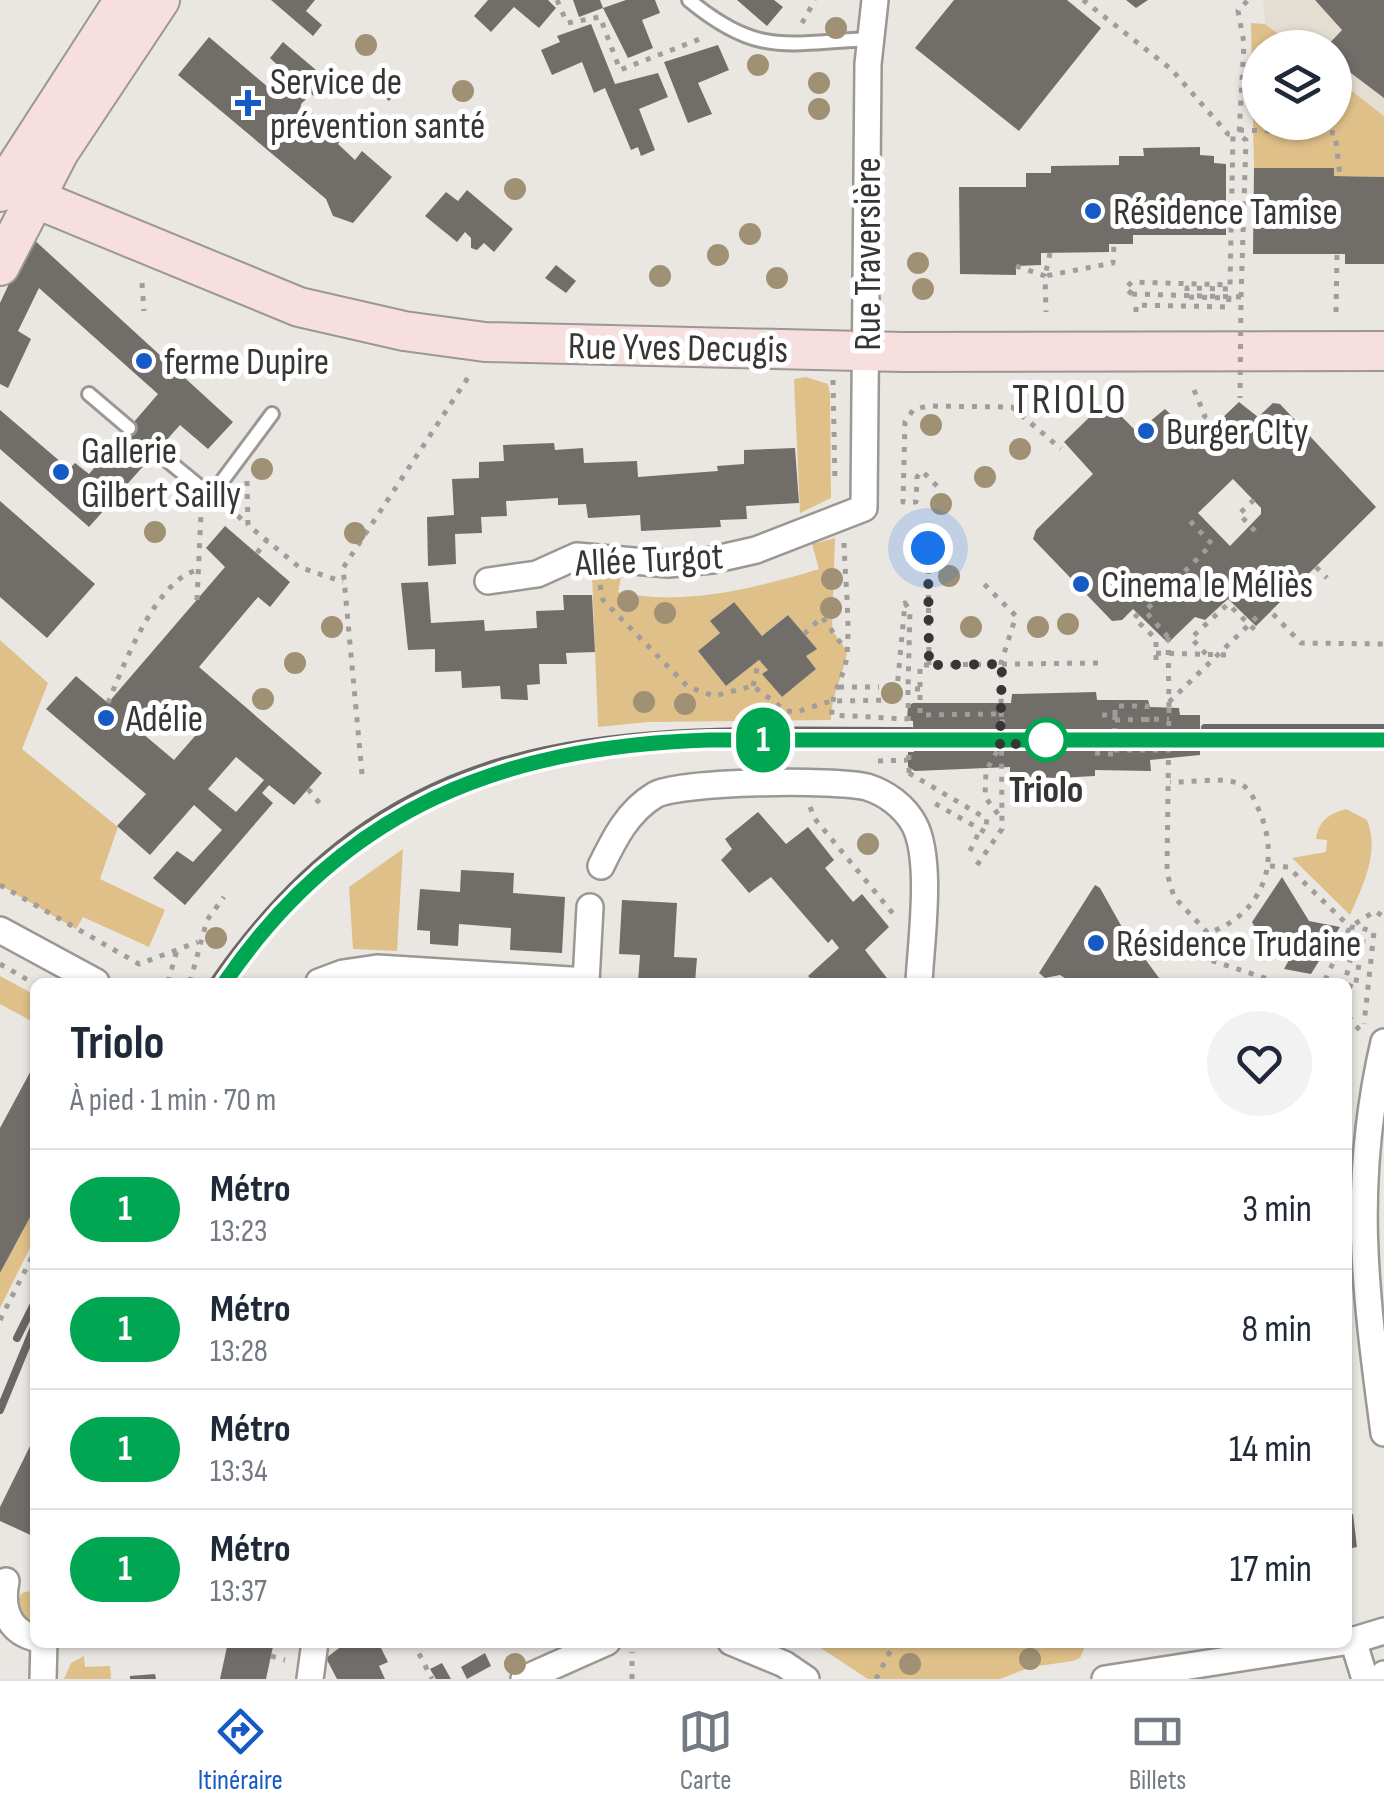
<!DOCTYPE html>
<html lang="fr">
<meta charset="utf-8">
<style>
:root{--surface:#fff;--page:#f2f2f3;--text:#1f2937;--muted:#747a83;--line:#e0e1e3;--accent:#155ac5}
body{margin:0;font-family:"Sofia Sans Condensed",sans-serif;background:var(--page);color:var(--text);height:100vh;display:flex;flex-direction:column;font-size:38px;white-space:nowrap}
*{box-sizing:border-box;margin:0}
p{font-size:32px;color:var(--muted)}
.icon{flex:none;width:55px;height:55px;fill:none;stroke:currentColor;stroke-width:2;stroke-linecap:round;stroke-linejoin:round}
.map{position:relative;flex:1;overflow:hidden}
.sheet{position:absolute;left:30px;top:978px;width:1322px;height:670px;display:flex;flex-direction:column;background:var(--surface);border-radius:15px;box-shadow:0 2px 8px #0004}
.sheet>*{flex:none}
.badge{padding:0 20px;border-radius:32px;font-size:35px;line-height:65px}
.fabs{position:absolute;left:1242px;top:30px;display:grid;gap:20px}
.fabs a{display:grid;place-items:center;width:110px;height:110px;border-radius:50%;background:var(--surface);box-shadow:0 2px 8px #0004;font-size:50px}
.you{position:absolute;width:50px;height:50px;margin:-25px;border:8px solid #fff;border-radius:50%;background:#1a73e8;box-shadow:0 0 0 15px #1a73e833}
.map>.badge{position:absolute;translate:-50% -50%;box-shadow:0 0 0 5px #fff}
.round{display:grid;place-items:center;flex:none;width:105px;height:105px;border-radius:52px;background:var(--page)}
.headline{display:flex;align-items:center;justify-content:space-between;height:170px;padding:0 40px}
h1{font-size:48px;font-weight:700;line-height:75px}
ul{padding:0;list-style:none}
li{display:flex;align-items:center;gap:30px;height:120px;padding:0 40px;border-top:2px solid var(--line)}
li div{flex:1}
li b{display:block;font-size:38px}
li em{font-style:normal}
li .badge{min-width:110px;font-weight:700;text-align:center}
.tab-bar{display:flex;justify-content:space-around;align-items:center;height:140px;border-top:2px solid var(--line);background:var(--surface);font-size:28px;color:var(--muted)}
.tab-bar a{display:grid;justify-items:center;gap:5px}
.tab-bar .on{color:var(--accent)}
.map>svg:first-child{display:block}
.built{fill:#e4ded2}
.green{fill:#dfc089;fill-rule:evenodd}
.building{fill:#716e6a;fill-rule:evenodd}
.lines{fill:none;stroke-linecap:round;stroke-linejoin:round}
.lane-casing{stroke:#9b9894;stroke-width:18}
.street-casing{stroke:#9b9894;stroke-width:30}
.secondary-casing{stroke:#9b9894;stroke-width:42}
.path{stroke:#a09d9a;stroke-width:5;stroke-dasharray:5 8;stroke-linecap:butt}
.lane{stroke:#fff;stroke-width:12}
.street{stroke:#fff;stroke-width:25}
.secondary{stroke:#f7dfdf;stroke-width:38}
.rail{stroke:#696865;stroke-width:8}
.path-bridge{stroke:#a09d9a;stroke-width:5;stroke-dasharray:5 8;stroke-linecap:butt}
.tree{fill:#a09174}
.line-casing{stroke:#fff;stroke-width:22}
.line{stroke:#00a651;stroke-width:15}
.walk{stroke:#373634;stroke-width:10;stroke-dasharray:0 18}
.poi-dot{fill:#155ac5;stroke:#fff;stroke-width:4}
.stop-dot{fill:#fff;stroke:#00a651;stroke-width:5}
.labels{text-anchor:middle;stroke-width:10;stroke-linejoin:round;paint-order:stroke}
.poi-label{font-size:38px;fill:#373634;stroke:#fff;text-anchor:start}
.street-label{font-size:38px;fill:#373634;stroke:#fff}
.stop-label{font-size:38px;font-weight:bold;fill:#373634;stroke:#fff}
.quarter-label{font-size:42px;letter-spacing:2.5px;fill:#373634;stroke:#fff}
</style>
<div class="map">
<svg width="1384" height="1679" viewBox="0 0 1384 1679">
<rect width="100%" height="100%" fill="#eae7e3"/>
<!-- built -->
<path class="built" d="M1263,0H1384V116L1335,78V48L1295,47L1265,24Z"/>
<!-- green -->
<g class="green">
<path d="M1251,23L1265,24L1295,47L1260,48V122H1335V78L1384,116V177L1334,176L1333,168H1254Z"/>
<path d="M806,377L828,384L830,394L831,498L800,513L794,379Z"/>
<path d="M835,538L832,630L847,651C844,676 831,695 831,720L649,722L598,727L592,573L621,578L618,592C682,607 757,588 819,569L812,544ZM733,602L762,636L788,615L816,648L806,656L816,669L782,697L763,674L768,670L759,660L726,686L698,651L720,633L711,621Z"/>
<path d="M0,640L48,683L22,749L118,827L100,879L165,910L149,947L83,917L76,929L0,885Z"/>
<path d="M1346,809L1367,820C1380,853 1363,885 1350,915L1292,858L1326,852L1327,840L1316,839C1319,821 1328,814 1346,809Z"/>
<path d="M403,849L397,951L353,949L349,887Z"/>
<path d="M0,976L35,995V1023L0,1004Z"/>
<path d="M35,1208V1238L0,1308V1273Z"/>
<path d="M35,1590V1627L26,1624L15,1605L22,1593Z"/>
<path d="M813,1643L1086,1642V1644L1080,1658L1073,1661L1031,1667L1000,1679H868Z"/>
<path d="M84,1656L85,1667L110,1666L111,1679H64L71,1663Z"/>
</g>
<!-- building -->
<g class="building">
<path d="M271,0H315L306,11L322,25L313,36Z"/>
<path d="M488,0H548L556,8L539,28L514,7L491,32L474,16Z"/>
<path d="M573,0H600L603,8L579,17Z"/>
<path d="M626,0H655L660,13L642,20L653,48L628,58L603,8Z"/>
<path d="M737,0H774L783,7L767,26Z"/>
<path d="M954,0H1067L1101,28L1019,131L915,48Z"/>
<path d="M1126,0H1148L1136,8Z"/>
<path d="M1315,0H1384V98L1335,61V48H1325L1342,30Z"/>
<path d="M591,24L615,84L658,73L668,97L639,109L655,150L641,156L638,147L631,150L605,88L594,93L582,62L552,75L541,50L560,42L557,36Z"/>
<path d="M209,37L275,93L288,75L270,58L283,42L329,81L315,97L311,94L301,104L300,114L304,116L309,111L343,137L338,144L355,160L362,151L392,177L353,223L333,216L326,199L178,75Z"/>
<path d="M718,45L729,70L698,83L712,114L688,123L664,62Z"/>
<path d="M376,71L398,91L389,101L366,82Z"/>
<path d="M1200,147V155L1214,156V163L1226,164V235H1133V244H1109V252L1041,253V265L1016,266V275L960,274L959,187H1026V173H1051V166L1119,165V156H1144L1143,148Z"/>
<path d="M1254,168H1334V176L1384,177V264H1345V254H1253Z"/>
<path d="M467,190L513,229L494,252L484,243L477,250L471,248V238L465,232L457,242L425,216L446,192L458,201Z"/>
<path d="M31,237L233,422L208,449L180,425L89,527L0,449V410L69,469L75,463L89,474L158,394L39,288L18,331L31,339L8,388L0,384V303Z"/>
<path d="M556,265L576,281L566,293L545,278Z"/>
<path d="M1106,401L1137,432L1165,409L1198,441L1239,402L1258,417L1273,403L1280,404L1376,507L1256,626L1228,599L1205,620L1195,617L1168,643L1133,609L1122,620L1112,621L1033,539L1036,530L1093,474L1064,442ZM1233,479L1261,508V514L1230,546L1198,513Z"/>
<path d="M554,443L555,450L583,448L584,463L637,461L638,477L718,471L717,466L744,464V450L795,448L799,503L746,506L747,519L720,520L721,527L641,531L640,515L588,518L586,504L558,505V498L506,501L507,516L481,517L482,533L455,534L456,564L428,566L427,517L454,515L452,479L479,478V462L504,461L503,445Z"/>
<path d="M0,501L95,584L47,638L0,597Z"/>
<path d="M225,526L290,582L270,607L258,597L199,667L322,773L294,805L269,785L262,793L273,803L185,905L153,878L177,851L193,862L222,830L194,805L150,855L117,826L146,794L46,709L76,676L108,703L225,567L206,548ZM170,700L202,728L174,760L142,733ZM236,757L264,780L236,812L208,789Z"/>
<path d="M428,582L431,623L484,620L485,631L537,628L536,611L564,610L563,595H592L595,652L566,653L567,664H539L540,684L527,685L528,700L501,699L500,686L462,688L461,671L435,672V649L408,650L401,583Z"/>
<path d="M734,602L762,636L788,615L817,649L806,656L816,669L782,697L762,674L768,670L759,660L726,686L698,651L720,633L710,621Z"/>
<path d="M1096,692L1097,700H1148L1150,707L1179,708L1180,715H1200V755L1150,760L1151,771L1095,770V776L1057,778L1010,776V767L915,771L908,767V752H914L913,721L907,720L908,706L913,703H1011L1012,694Z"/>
<path d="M758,812L786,844L808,827L834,860L825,868L853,902L862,894L889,927L865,950L890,982H814L808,976L839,948L832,939L828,943L771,877L749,893L721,860L732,849L725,839Z"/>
<path d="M461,870L514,873L513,893L565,897L562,953L510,950L511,928L459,924L458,946L430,944V931L417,930L420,889L460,892Z"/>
<path d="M1282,877L1309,921L1340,927L1311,974L1284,969L1295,949L1279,942L1283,935L1276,931L1268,945L1263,943L1252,922Z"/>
<path d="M1095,885L1100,888L1123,929L1162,982H1071L1060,975L1045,978L1039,973Z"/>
<path d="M622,900L677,903L674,957L697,958L695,982H638L640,955L619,954Z"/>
<path d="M35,1063V1208L0,1273V1128Z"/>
<path d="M35,1436V1537L0,1521V1507Z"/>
<path d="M1353,1514L1357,1547L1348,1549V1515Z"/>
<path d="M228,1642H274L266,1679H220Z"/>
<path d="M347,1642H378L388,1662L379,1666L385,1679H337L326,1658Z"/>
<path d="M485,1653L491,1666L467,1679L461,1667Z"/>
<path d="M442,1663L451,1679H436L430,1669Z"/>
<path d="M155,1674L156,1679H130V1676Z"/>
</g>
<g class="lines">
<!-- lane casing -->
<g class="lane-casing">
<g id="lane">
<path d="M689,0C758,57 786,43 869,39"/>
<path d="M89,394L129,428"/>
<path d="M156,451L211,496L272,414"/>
</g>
</g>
<!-- street casing -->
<g class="street-casing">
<g id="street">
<path d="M488,581L537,574L577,556L668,564L712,560L756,550L864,508L868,64L875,0"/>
<path d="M601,866C614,839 628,811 655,795C680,781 837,779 867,787C886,793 904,806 914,824C933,859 921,942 919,982"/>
<path d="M0,930L96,982"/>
<path d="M319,982L343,973L377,968L586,981"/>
<path d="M586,982L590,907"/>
<path d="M1384,1042C1351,1184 1365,1291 1384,1433"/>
<path d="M6,1581C1,1607 7,1631 35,1638"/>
<path d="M1353,1640L1365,1679"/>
<path d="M731,1642L784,1664L806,1679"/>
<path d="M1348,1642L1384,1631"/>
<path d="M43,1679L44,1642"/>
<path d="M310,1679L315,1642"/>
<path d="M524,1679L607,1642"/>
<path d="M1105,1679L1344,1642"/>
<path d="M1383,1679L1384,1674"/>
</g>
</g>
<!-- secondary casing -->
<g class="secondary-casing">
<g id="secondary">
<path d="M0,184L299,307L404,331L485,342L903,352L1384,351"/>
<path d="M0,192L124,0"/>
<path d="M0,266L59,152L160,0"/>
</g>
</g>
<!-- path -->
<g class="path">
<path d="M557,0L567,23L600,17L620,70L705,37"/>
<path d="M1083,0L1171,69L1228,134L1236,135"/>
<path d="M802,23L815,0"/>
<path d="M1239,130L1335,133L1340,176"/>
<path d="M1050,253L1045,276L1113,263L1114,244"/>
<path d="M1016,266L1045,276L1046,312"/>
<path d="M142,283L144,311"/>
<path d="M1132,294L1125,288L1132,282L1230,285L1233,135"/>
<path d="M1241,297L1246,140L1239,135L1244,43L1238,11L1248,0"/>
<path d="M1136,312V305L1228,307L1229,298L1187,297V288L1230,289"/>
<path d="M1336,312L1337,254"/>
<path d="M833,380L835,483"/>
<path d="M1194,390L1205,416L1192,429L1201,438"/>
<path d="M247,481L248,525L299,567L343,582"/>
<path d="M937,486L922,471L917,477L916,502H903L905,422L913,410L927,406L1012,407L1061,449"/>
<path d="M228,507L248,525"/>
<path d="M928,530L929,665L1098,663"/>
<path d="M1255,531L1239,514L1259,495"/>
<path d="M844,543C845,579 850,618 847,655C845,677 830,694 832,715L908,719"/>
<path d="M257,553L267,540"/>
<path d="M1316,567L1327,578"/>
<path d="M600,585L603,600L688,687L714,696L753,686L786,711L796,712L831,701L896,700L905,603L910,611L908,689"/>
<path d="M197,600L201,513"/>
<path d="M1138,614L1134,618L1156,639V663"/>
<path d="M1273,614L1301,643L1384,644"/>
<path d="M804,634L822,617L845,649"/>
<path d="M1168,637L1145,611L1212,544L1190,521"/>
<path d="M1156,653L1228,655"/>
<path d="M1206,654L1191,638L1228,604L1255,630"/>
<path d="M929,665H920V715L1000,714"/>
<path d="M753,686L759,660"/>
<path d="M839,687H879"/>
<path d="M108,703C123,666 157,578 198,570"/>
<path d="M1169,708L1167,873L1174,897L1208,933C1264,914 1282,860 1258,808C1254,799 1250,788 1240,784C1222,776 1189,783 1170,782"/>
<path d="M1115,715V706H1147V750"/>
<path d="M1115,720L1169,719"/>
<path d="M1000,722H1011"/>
<path d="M1114,750H1170"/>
<path d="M1095,753L1113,754L1114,750L1115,715H1097"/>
<path d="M878,761L908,760"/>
<path d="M909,773L987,819L985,832L934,803"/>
<path d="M362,774L343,568L471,373"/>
<path d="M308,789L321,805"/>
<path d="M810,807L815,819L895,916"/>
<path d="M998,814L985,797L986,771L1000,746L1011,747"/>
<path d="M970,851L980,830"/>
<path d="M977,865L1002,829L1001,663L1016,616L982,582"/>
<path d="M1270,866L1288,867L1350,927L1358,928L1345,982"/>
<path d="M0,885L139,964L198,942"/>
<path d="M1138,953L1161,944L1277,982"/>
<path d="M0,964L35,984"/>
<path d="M1325,980L1350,927L1375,911L1384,917"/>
<path d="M168,982L177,950"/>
<path d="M190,982L207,920L224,897"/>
<path d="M1348,985L1355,988L1365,929L1374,932L1364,1024"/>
<path d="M1348,1016L1361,1032"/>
<path d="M0,1320L35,1251"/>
<path d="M222,1642L228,1645"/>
<path d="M413,1642L432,1679"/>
<path d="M271,1656L285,1660"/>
<path d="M632,1679V1652"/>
<path d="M876,1679L895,1642"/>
</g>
<!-- lane -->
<use href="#lane" class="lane"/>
<!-- street -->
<use href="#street" class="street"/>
<!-- secondary -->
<use href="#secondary" class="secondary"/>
<!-- rail -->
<g class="rail">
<path d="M1205,728H1384"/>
<path d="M213,982C398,714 619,730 911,731"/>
<path d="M17,1338L35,1302"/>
<path d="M0,1410L35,1325"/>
</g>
<!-- path-bridge -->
<g class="path-bridge">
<path d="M1132,294L1241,297L1240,398"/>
<path d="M1168,637L1169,708"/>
<path d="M1169,702L1262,612"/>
<path d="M909,773L908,689H920"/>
</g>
</g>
<!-- trees -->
<g class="tree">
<circle cx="836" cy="28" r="11"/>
<circle cx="366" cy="45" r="11"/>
<circle cx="758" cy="65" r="11"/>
<circle cx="819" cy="83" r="11"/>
<circle cx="463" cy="91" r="11"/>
<circle cx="819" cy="109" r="11"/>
<circle cx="515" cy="189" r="11"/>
<circle cx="750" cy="234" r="11"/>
<circle cx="718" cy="255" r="11"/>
<circle cx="918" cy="263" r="11"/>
<circle cx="660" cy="276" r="11"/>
<circle cx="777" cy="278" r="11"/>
<circle cx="923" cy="289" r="11"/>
<circle cx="931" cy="425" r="11"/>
<circle cx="1020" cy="449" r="11"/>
<circle cx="262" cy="469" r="11"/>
<circle cx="985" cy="477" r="11"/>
<circle cx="941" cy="504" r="11"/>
<circle cx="155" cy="532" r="11"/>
<circle cx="355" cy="533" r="11"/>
<circle cx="949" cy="576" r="11"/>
<circle cx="832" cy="579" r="11"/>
<circle cx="628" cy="601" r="11"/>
<circle cx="831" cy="608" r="11"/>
<circle cx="665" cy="613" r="11"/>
<circle cx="1068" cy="624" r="11"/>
<circle cx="332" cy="627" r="11"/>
<circle cx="971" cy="627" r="11"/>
<circle cx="1038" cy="627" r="11"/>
<circle cx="295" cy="663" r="11"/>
<circle cx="892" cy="693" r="11"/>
<circle cx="263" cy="699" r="11"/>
<circle cx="644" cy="702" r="11"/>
<circle cx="685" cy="704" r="11"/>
<circle cx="868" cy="844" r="11"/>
<circle cx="216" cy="938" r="11"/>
<circle cx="1030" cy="1659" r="11"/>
<circle cx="515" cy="1664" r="11"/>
<circle cx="910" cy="1664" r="11"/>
</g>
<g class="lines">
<!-- line casing -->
<g class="line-casing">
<path id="line" d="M225,982C344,808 503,746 709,740H1384"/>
</g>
<!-- line -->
<use href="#line" class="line"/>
<!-- walk -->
<path class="walk" d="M928,548L929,665L1002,664L1000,746L1046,740"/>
</g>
<!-- markers -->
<g class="poi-dot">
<path d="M243 88h10v10h10v10h-10v10h-10v-10h-10v-10h10z"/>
<circle cx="1093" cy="211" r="10"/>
<circle cx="144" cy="361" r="10"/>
<circle cx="1146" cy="431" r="10"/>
<circle cx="61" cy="472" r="10"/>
<circle cx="1081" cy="584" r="10"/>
<circle cx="106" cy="718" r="10"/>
<circle cx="1096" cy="943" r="10"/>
</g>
<circle class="stop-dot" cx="1046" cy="740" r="20"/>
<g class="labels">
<!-- poi labels -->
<g class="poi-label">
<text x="270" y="94">Service de<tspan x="270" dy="44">prévention santé</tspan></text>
<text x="1113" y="224">Résidence Tamise</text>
<text x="164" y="374">ferme Dupire</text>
<text x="1166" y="444">Burger CIty</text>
<text x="81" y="463">Gallerie<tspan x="81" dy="44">Gilbert Sailly</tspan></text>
<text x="1101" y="597">Cinema le Méliès</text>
<text x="126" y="731">Adélie</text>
<text x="1116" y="956">Résidence Trudaine</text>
</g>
<!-- street labels -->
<g class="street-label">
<text transform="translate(867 254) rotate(-90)" y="13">Rue Traversière</text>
<text transform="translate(678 347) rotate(1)" y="13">Rue Yves Decugis</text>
<text transform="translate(649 559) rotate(-3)" y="13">Allée Turgot</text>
</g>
<!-- stop labels -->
<g class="stop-label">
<text x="1046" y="802">Triolo</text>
</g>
<!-- quarter labels -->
<g class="quarter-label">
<text x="1070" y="413">TRIOLO</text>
</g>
</g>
</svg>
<div class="fabs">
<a><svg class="icon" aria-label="layers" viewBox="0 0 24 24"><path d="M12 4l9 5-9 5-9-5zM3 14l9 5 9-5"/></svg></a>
</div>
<div class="you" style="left:928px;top:548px"></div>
<b class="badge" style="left:763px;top:740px;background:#00a651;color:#fff">1</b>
<section class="sheet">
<div class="headline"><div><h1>Triolo</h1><p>À pied · 1 min · 70 m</p></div><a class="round"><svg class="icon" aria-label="heart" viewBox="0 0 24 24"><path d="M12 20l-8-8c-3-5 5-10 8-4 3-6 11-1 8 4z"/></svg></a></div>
<ul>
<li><span class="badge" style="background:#00a651;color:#fff">1</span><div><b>Métro</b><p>13:23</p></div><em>3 min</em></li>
<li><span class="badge" style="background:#00a651;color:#fff">1</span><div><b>Métro</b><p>13:28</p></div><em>8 min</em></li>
<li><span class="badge" style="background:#00a651;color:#fff">1</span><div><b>Métro</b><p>13:34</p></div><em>14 min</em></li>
<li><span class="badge" style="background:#00a651;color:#fff">1</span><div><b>Métro</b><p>13:37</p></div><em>17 min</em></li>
</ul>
</section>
</div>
<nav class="tab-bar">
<a class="on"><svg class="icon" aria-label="directions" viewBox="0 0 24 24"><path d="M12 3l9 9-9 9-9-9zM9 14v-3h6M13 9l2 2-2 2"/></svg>Itinéraire</a>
<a><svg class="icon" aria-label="map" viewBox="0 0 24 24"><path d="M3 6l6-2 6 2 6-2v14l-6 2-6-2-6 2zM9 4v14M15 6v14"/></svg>Carte</a>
<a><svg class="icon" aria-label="tickets" viewBox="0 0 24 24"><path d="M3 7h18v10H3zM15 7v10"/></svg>Billets</a>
</nav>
